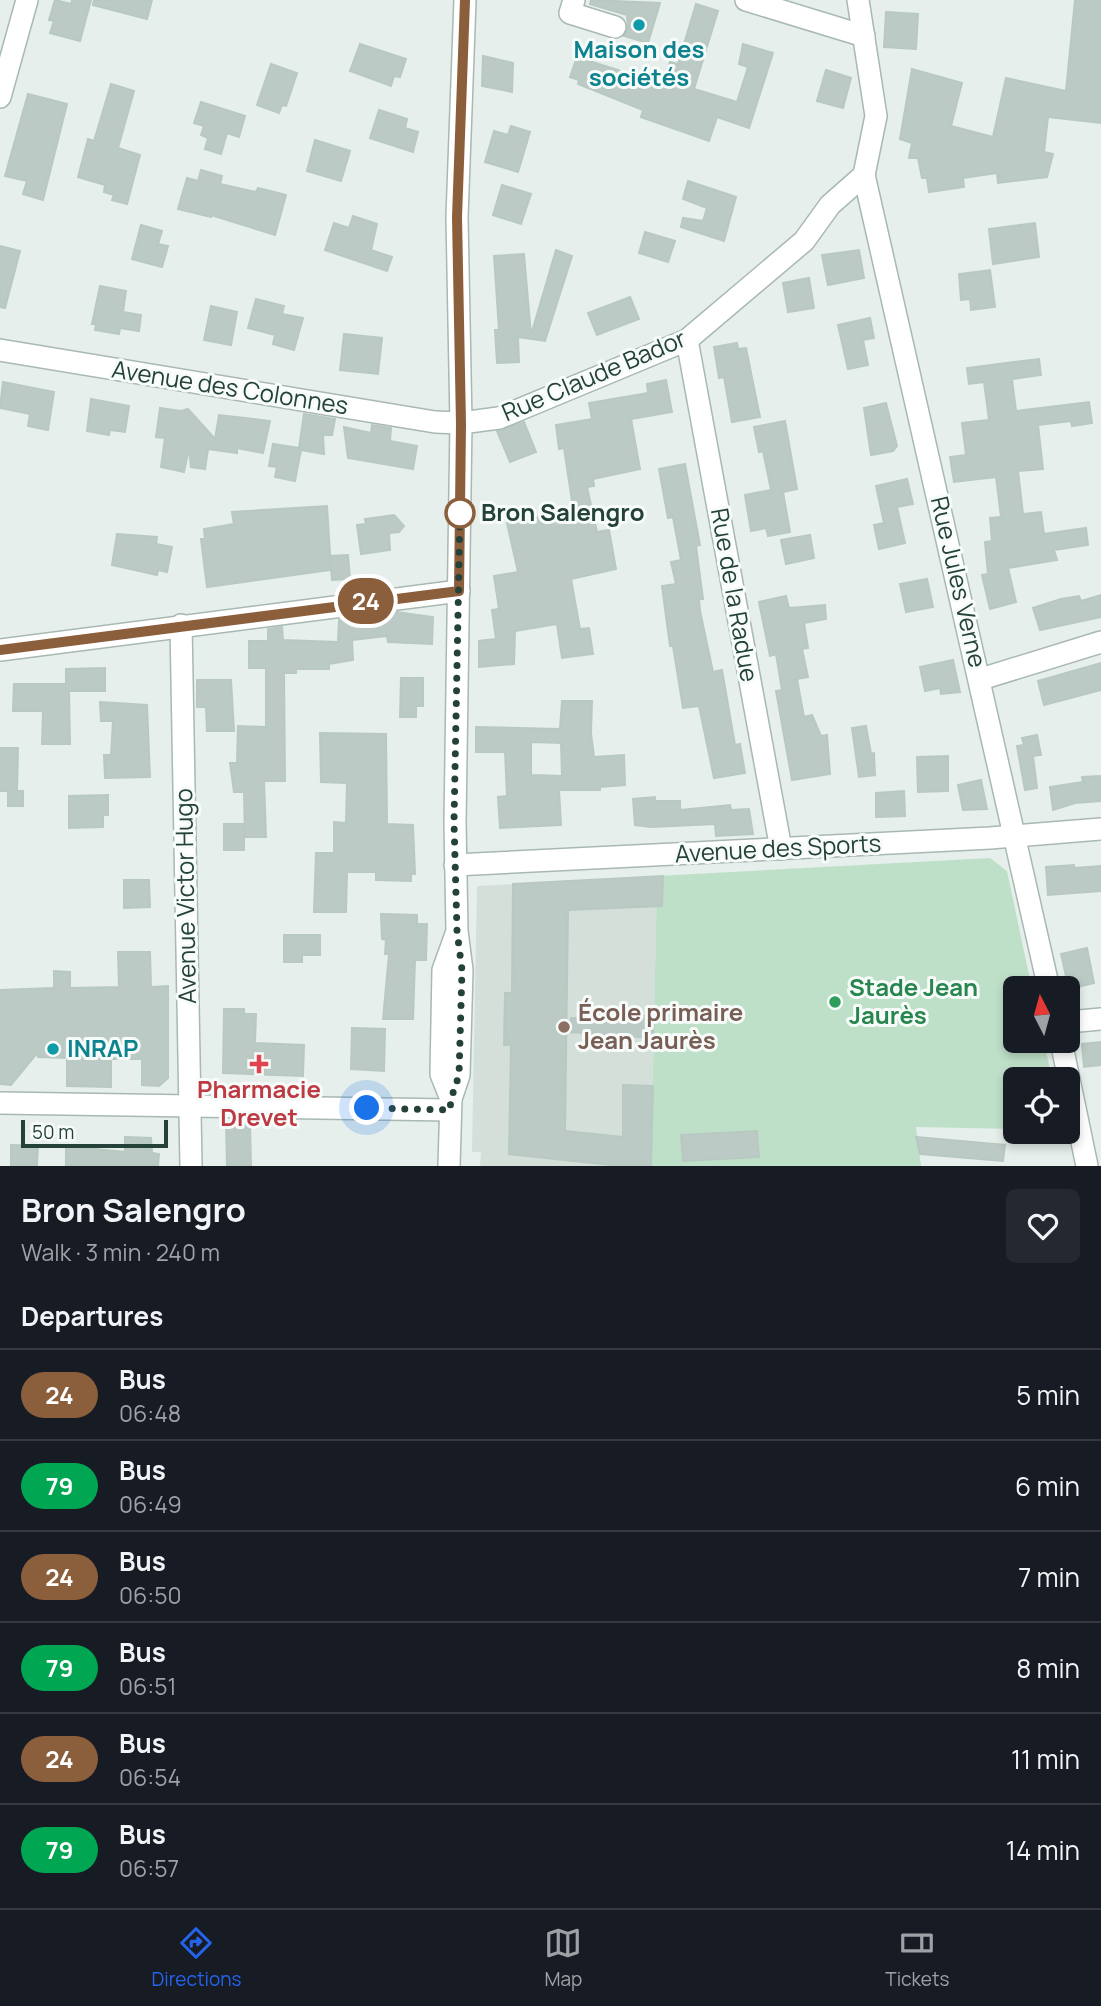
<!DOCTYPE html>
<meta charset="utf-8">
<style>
:root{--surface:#171b24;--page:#242831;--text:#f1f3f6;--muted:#9ea1a6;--line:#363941;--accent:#2563eb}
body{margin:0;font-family:Manrope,sans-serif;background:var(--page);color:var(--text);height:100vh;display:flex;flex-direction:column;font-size:26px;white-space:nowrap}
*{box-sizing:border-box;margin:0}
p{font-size:23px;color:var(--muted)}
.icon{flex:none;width:38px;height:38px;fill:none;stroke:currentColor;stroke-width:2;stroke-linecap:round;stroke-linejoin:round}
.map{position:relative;height:1166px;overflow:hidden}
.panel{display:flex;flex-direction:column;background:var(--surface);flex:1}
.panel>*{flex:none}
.badge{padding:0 14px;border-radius:23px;font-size:24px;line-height:46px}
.needle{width:46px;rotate:354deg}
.tools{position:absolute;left:1003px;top:976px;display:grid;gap:14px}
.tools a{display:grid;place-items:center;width:77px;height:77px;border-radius:10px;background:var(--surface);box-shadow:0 4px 10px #0003;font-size:35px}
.scale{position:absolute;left:21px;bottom:18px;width:147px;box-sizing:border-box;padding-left:7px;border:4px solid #24423a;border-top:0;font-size:19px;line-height:24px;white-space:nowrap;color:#24423a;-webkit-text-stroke:5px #f7fbf9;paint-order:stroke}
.you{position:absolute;width:35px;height:35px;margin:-18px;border:5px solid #fff;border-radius:50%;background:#1a73e8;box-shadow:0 0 0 10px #1a73e833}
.map>.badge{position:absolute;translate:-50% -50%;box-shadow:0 0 0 4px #fff}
h2{padding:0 21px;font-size:26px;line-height:63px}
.round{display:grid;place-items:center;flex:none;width:74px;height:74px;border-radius:10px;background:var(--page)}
.head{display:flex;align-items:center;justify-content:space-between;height:119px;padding:0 21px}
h1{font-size:33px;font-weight:700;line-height:52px}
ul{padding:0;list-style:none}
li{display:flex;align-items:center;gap:21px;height:91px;padding:0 21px;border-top:2px solid var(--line)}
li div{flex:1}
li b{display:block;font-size:26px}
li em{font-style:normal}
li .badge{min-width:77px;font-weight:700;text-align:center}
.dock{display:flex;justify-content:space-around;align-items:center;height:98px;border-top:2px solid var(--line);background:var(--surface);font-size:19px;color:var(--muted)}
.dock a{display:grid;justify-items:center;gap:4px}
.dock .selected{color:var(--accent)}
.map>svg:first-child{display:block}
.built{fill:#d4dfda}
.green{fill:#bfe0c8}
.building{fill:#bbcac4;stroke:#b8c9c2;stroke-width:2;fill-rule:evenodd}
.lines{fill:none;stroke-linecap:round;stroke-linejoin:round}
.minor-casing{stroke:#a8b8b2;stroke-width:24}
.minor{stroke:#fff;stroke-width:21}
.line-casing{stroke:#fff;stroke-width:16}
.line{stroke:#8b5e3c;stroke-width:10}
.walk{stroke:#24423a;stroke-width:7;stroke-dasharray:0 12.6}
.culture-dot{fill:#0f9aa8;stroke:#f7fbf9;stroke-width:2.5}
.stop-dot{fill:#fff;stroke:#8b5e3c;stroke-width:3.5}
.leisure-dot{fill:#2e9e5b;stroke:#f7fbf9;stroke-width:2.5}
.education-dot{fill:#8d6e63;stroke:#f7fbf9;stroke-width:2.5}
.health-dot{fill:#e0444e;stroke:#f7fbf9;stroke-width:2.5}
.labels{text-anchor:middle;stroke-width:6;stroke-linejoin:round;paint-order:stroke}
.culture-label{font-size:24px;font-weight:bold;fill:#0d838f;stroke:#f7fbf9}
.street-label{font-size:24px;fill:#24423a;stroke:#f7fbf9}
.stop-label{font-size:24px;font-weight:bold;fill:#24423a;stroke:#f7fbf9;text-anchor:start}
.leisure-label{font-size:24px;font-weight:bold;fill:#27864d;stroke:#f7fbf9;text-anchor:start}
.education-label{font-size:24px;font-weight:bold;fill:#785e54;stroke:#f7fbf9;text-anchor:start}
.health-label{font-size:24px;font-weight:bold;fill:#be3a42;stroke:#f7fbf9}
</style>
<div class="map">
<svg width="1101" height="1166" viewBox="0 0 1101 1166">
<rect width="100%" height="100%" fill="#e6efeb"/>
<!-- built -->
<path class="built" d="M657,876L651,1166H480L481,1152H472L477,886Z"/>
<!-- green -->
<path class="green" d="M990,858L1007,871L1032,989H1015V1041H1044L1052,1080H1015V1129L916,1127L921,1166H651L657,876Z"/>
<!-- building -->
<g class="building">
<path d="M55,0L71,4L72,0H91L80,41L50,33L54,21L49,20Z"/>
<path d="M94,0H152L147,19L93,5Z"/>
<path d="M591,0L660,3L648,43L624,36L628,30L627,15L590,4Z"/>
<path d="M1075,0H1101V123L1048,117L1044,152L1053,154L1047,177L998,183L997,173L963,178L964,187L929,192L927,178H922L918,158H909L912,143L900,139L912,69L962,83L951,126L993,137L1006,78L1066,91Z"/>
<path d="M696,4L718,11L694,89L737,102L748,67L739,64L743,44L773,53L749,128L717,117L709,141L641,117L643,110L578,84L579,80L570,77L577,57L652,81L654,77L663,80L670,62L678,64Z"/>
<path d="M886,12L918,14L916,49L884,47Z"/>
<path d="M360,44L406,59L400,77L394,76L391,86L350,71Z"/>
<path d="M483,56L513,63L512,92L482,86Z"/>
<path d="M271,64L297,73L286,106L282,105L279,113L257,105Z"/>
<path d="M826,70L851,78L843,108L817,101Z"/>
<path d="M111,84L134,91L118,148L140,155L127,204L112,200L114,195L104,192L105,185L78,177L88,139L94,141Z"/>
<path d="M28,94L67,104L43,200L23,194L27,181L5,176Z"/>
<path d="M201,102L245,116L239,137L227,133L221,154L205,149L208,138L201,135L204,126L194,123Z"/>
<path d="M379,110L407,119L405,128L418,132L413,152L370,138Z"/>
<path d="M511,126L530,132L518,172L485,162L494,131L508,135Z"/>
<path d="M315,140L350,151L341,181L307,171Z"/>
<path d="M201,170L222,176L220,184L256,192L258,188L286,195L275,235L211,215V217L178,209L187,178L198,181Z"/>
<path d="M688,181L736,197L724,241L681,227L683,218L703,221L707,208L683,199Z"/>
<path d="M502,185L531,194L521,224L493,215Z"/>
<path d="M353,216L377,224L371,250L392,257L387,271L325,250L334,223L349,228Z"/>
<path d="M1035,223L1039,257L993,264L989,229Z"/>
<path d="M141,225L162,231L158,244L168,246L162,267L132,259Z"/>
<path d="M645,232L675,241L668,262L639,253Z"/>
<path d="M0,246L20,251L5,308L0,307Z"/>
<path d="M556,250L572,256L545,341L518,337L519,362L497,363L495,330H499L494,256L524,254L531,335Z"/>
<path d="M859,250L864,278L828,285L822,255Z"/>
<path d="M990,270L995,307L971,310L970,299L961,300L959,274Z"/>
<path d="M809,278L814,308L788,312L783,283Z"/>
<path d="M100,286L126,291L123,312L141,315L139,331L120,328L119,334L95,330L96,324H92Z"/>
<path d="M630,297L639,319L597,335L588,313Z"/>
<path d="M256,299L284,306L282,314L303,318L294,350L273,344L275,335L248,328Z"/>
<path d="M211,306L237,312L231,345L204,340Z"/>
<path d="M870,318L874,338L863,340L868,365L848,369L838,325Z"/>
<path d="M344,334L382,338L378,374L340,370Z"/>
<path d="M737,343L738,349L746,348L760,417L732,422L724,377L719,378L714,347Z"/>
<path d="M1039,359L1041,375L1012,379L1016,411L1089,402L1092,423L1072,426L1071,421L1038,425L1043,469L1018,471L1023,514L1041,512L1044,534L1086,528L1088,545L1054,550L1057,560L1008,568L1016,602L990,609L982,575L988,574L985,542L992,541L990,518L1001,517L996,477L954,482L950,457L966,455L962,423L989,420L984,382L969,384L967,368Z"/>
<path d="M666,380L672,412L631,419L640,469L593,479L594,486L587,487L597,532L609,530L616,569L571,579L580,629L589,628L593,654L562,658L557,624L515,631L514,664L479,667V641L496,639L492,610L499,609L494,576L518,572L507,523L560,512L565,525L570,523L568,510L572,509V501L564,448L559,449L556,425L592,419L589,403L648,393L647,384Z"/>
<path d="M3,382L54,392L48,430L28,426L30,414L0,408Z"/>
<path d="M91,399L129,406L125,432L110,430L109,435L87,431Z"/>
<path d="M886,403L897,446L893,451L871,455L864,408Z"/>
<path d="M160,408L181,411L188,409L215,439L219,415L270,421L263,453L237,448V453L208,449L205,469L191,467L189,448L184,472L161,467L165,438L156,437Z"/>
<path d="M304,414L335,419L332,435H323L324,454L301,450L295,481L275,477L277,467L269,466L273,444L299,448Z"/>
<path d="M785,421L797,489L783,492L790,532L768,536L766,528L751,531L745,495L771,490L763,451L759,452L754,427Z"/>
<path d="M524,422L536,452L510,462L497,431Z"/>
<path d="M372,425L391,428L390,441L417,446L413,469L348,458L344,427L371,433Z"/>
<path d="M685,464L700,545L696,546L703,599H699L700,611L713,672L722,670L735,745L740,744L745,773L714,778L699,706L683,708L673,646H670L662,586L676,584L671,562L681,560L673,517L668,518L659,469Z"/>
<path d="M907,479L913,504L897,507L905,543L879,549L874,525L884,523L876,486Z"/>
<path d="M327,506L331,570L207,587L201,539H205L204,529L234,524L232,512Z"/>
<path d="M394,515L404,526L399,532L389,533L390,550L361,554L357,525L366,524L365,519Z"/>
<path d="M117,534L157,537L156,544L172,547L167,572L158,570L157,575L112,565Z"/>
<path d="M810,535L814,558L786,564L781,540Z"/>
<path d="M348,555L350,579L332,580L330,556Z"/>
<path d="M927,579L933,607L906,612L900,584Z"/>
<path d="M1101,595V617L1040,630L1033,608L1061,599L1079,596L1081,601Z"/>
<path d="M786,596L789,608L825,605L826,619L804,623L808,648L802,649L808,677L797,679L804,717L812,715L821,736L827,735L830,774L792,780L776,691L782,690L776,654L770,656L759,602Z"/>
<path d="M396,612L433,617L432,644L388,642L387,636L352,640L353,660L329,664V669H296V673H284L285,781H264L266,837H245L244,792H234L230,763H237L238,726L266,727V668H249V641H268V629L282,627L283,640L338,642L339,620Z"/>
<path d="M953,660L960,692L941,694L940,688L925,691L920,667Z"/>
<path d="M1101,663V690L1044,705L1038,681Z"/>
<path d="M105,668V691H69L70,744H42L43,711H13L14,684H66V669Z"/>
<path d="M401,678H423V706H416V717H400Z"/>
<path d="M197,680H231L234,731H207L206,707H197Z"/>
<path d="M562,701H592L591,733L594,757L624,755L625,785L600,787V790H559L561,825L500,828L498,797L507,796L505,752H476V727L560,729ZM531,742L561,743L562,776L531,775Z"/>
<path d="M100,702L147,705L150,777L105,778L104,755H111L113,721H101Z"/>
<path d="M866,726L871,754L874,753L875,775L859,777L852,728Z"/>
<path d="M320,733L386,734L387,824L413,825L415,874H411V881L376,880V872H347L346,912H314L316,853H334V822L346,823L347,783L321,782Z"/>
<path d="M1037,735L1041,755L1033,756L1037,788L1025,790L1017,746L1024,745L1022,738Z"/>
<path d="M0,748H18L17,791H23V806H8V791H0Z"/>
<path d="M948,756V791L918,792L917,757Z"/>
<path d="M1101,776V801L1075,803L1053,810L1050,787L1083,782L1082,777Z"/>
<path d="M981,780L987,809L963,810L958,785Z"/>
<path d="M904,791L905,816L876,817V793Z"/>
<path d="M108,795V815H103V827L69,828V796Z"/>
<path d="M655,797V801H680V810L730,805L731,810L749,809L753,834L716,836L715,824L651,827L635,825L633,799Z"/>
<rect x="224" y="824" width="20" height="26"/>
<path d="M1074,865V868L1101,866V891L1048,895L1046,867Z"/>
<path d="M663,876L662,906L568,910L565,1131L623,1137V1085L653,1086L651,1166H620L509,1154L511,1045H504L505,993H512L513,884Z"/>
<path d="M124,880H149L150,907L124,908Z"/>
<path d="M381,914L417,915V924H427L426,960H415L413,1019H383L389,954H385L386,940L382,939Z"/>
<path d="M284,935H320V955H302V962H284Z"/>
<path d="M1087,948L1094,983L1069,989L1061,954Z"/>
<path d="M118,952H150L151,987L168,986V1078L159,1086L142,1085V1059H111V1087L67,1086V1058L38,1057V1052L11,1085L0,1084V990L54,988V971L70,972V988L119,987Z"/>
<path d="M224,1009H244V1014H256L255,1043L304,1045L303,1076L223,1073Z"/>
<path d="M627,1015L654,1016L653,1038L570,1032L571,1018L627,1020Z"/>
<path d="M352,1028L385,1029L384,1071L351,1069Z"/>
<path d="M1101,1042V1065L1084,1067L1082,1044Z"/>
<path d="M226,1124L250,1125L251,1166H227Z"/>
<path d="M757,1131L759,1157L683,1161L681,1135Z"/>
<path d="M125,1137L151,1138L152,1153L159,1154L158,1166H66V1146L125,1152Z"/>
<path d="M916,1137L1005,1145L1003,1161L920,1154Z"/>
<path d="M11,1145L38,1146L37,1165L11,1166Z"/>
</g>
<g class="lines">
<!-- minor casing -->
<g class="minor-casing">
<g id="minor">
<path d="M574,0L570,13L615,27"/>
<path d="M746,0L864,36"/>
<path d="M0,97L27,0"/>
<path d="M864,175L1049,989"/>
<path d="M687,340L781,849"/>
<path d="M0,350L435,422L461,423L499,418L687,340L804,241L830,205L864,175L876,116L858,0"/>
<path d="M181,625L191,1166"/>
<path d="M0,650L459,591"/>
<path d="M981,679L1101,642"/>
<path d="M455,865L990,838L1101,829"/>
<path d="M1068,1022L1101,1019"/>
<path d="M1061,1041L1087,1166"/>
<path d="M451,1099L441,1074L443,970L456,934"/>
<path d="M0,1103L450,1110"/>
<path d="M449,1166L451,1099L459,1075L462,970L457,931L455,822L461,423L457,217L465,0"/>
</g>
</g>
<!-- minor -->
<use href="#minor" class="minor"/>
</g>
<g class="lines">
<!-- line casing -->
<g class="line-casing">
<path id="line" d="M0,650L459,591L461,424L457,217L465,0"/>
</g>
<!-- line -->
<use href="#line" class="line"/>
<!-- walk -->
<path class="walk" d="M367,1108L450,1110L451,1099L459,1075L462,970L457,931L454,822L460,510V513"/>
</g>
<!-- markers -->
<g class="culture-dot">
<circle cx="639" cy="25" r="7"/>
<circle cx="53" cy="1049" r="7"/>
</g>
<circle class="stop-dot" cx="460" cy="513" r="14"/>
<circle class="leisure-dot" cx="835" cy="1002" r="7"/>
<circle class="education-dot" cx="564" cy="1027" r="7"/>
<path class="health-dot" d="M255.5 1053.5h7v7h7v7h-7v7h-7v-7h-7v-7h7z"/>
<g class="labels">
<!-- culture labels -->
<g class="culture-label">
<text x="639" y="58">Maison des<tspan x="639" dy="28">sociétés</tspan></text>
<text x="67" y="1057" text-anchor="start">INRAP</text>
</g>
<!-- street labels -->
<g class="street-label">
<text transform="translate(594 376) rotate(-23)" y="8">Rue Claude Bador</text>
<text transform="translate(230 388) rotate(9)" y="8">Avenue des Colonnes</text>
<text transform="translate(958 582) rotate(77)" y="8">Rue Jules Verne</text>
<text transform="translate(734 595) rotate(80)" y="8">Rue de la Radue</text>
<text transform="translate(778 849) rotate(-3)" y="8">Avenue des Sports</text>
<text transform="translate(186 896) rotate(-91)" y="8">Avenue Victor Hugo</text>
</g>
<!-- stop labels -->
<g class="stop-label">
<text x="481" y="521">Bron Salengro</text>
</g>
<!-- leisure labels -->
<g class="leisure-label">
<text x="849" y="996">Stade Jean<tspan x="849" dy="28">Jaurès</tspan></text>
</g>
<!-- education labels -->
<g class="education-label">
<text x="578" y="1021">École primaire<tspan x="578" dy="28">Jean Jaurès</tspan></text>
</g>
<!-- health labels -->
<g class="health-label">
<text x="259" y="1098">Pharmacie<tspan x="259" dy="28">Drevet</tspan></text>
</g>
</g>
</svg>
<div class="tools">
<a><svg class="needle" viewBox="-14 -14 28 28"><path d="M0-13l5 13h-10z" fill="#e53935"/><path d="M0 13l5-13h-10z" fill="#9ea1a6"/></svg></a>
<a><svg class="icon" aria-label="locate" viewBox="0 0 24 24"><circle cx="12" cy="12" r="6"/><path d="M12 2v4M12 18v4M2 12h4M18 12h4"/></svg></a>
</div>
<div class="scale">50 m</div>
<div class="you" style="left:367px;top:1108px"></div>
<b class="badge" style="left:366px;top:601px;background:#8b5e3c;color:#fff">24</b>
</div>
<section class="panel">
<div class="head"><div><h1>Bron Salengro</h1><p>Walk · 3 min · 240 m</p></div><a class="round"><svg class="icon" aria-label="heart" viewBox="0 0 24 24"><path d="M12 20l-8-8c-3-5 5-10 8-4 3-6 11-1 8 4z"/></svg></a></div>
<h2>Departures</h2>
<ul>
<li><span class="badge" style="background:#8b5e3c;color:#fff">24</span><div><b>Bus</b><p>06:48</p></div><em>5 min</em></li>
<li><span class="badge" style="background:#00a651;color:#fff">79</span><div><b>Bus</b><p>06:49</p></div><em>6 min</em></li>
<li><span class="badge" style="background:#8b5e3c;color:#fff">24</span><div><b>Bus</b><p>06:50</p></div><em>7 min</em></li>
<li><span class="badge" style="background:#00a651;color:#fff">79</span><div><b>Bus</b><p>06:51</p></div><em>8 min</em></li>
<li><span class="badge" style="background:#8b5e3c;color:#fff">24</span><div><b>Bus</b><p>06:54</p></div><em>11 min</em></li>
<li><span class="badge" style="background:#00a651;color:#fff">79</span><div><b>Bus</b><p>06:57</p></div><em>14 min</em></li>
</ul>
</section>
<nav class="dock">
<a class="selected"><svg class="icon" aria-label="directions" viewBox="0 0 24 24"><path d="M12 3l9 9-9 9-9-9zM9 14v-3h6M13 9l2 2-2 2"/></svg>Directions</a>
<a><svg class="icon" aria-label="map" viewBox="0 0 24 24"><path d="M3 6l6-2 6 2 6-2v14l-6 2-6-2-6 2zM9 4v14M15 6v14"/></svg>Map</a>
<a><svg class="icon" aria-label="tickets" viewBox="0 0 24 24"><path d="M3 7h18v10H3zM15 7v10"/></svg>Tickets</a>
</nav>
